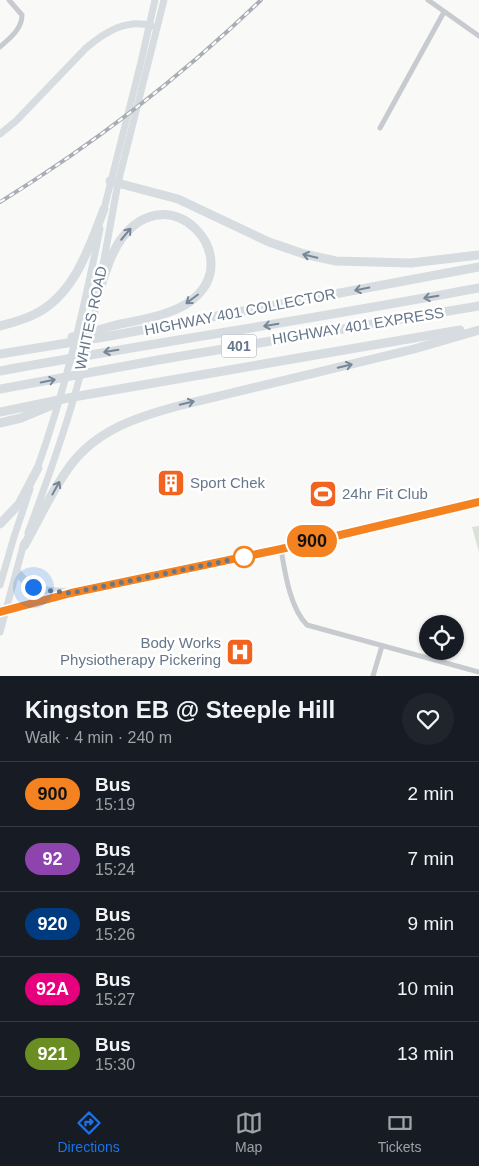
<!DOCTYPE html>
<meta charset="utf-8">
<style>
:root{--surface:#171b24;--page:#20242c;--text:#f1f3f6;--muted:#9ea1a6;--line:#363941;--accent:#1a73e8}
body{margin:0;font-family:Helvetica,sans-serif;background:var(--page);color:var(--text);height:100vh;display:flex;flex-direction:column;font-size:19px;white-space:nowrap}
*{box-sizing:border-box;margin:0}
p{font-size:16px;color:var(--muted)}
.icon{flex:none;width:28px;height:28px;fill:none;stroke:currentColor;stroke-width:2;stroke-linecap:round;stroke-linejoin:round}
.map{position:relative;height:676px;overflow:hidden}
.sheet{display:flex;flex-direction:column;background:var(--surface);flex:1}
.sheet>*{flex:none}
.badge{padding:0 10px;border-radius:16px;font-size:18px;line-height:32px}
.buttons{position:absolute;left:419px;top:615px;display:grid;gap:10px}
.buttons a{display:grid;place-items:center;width:45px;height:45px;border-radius:50%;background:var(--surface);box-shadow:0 1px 4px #0004;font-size:25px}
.you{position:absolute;width:25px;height:25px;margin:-12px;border:4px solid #fff;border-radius:50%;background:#1a73e8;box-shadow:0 0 0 8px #1a73e833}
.map>.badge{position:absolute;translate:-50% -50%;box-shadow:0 0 0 2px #fff}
.round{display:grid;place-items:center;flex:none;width:52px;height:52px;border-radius:26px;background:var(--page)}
.head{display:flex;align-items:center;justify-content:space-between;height:85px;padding:0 25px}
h1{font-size:24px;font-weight:800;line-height:38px}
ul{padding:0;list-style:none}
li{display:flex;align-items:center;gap:15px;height:65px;padding:0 25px;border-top:1px solid var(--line)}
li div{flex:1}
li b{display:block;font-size:19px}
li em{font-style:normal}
li .badge{min-width:55px;font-weight:700;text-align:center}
.tab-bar{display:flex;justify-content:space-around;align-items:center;height:70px;border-top:1px solid var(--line);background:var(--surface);font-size:14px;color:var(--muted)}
.tab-bar a{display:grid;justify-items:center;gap:2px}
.tab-bar .active{color:var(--accent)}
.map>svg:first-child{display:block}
.green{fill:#dae2d7}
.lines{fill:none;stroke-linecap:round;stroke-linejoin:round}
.minor{stroke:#c7cacf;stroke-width:5}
.secondary{stroke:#d6dce0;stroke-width:7}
.primary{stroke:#d6dce0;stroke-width:8}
.motorway{stroke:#d6dce0;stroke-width:9}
.rail-casing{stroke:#a9aeb5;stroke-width:4}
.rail{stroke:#fff;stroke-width:2;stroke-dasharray:5.5;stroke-linecap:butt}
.oneway{stroke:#778697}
.line-casing{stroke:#fff;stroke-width:11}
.line{stroke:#f58220;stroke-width:8}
.walk{stroke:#66778a;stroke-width:5;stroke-dasharray:0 9}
.stop-dot{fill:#fff;stroke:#f58220;stroke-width:2.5}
.labels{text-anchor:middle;stroke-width:5;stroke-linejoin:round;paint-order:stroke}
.shield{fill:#fff;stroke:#94a0ad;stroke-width:1}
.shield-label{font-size:14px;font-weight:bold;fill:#66778a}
.street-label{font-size:15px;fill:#66778a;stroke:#fff}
.poi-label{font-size:15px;fill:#66778a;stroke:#fff;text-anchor:start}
</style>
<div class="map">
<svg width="479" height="676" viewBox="0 0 479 676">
<rect width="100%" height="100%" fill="#f9f9f7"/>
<!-- green -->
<path class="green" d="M479,526V552L472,527Z"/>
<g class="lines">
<!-- minor -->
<g class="minor">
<path d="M428,0L479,36"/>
<path d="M0,47C10,38 22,29 22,15L9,0"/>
<path d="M380,128L444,12"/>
<path d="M281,549C285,573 290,608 307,625L479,672"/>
<path d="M373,676L382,646"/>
</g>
<!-- secondary -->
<g class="secondary">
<path d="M0,134L16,121L86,48C105,32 127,18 152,26"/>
<path d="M103,213L141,62L155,0"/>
<path d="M101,276L118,183L164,0"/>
<path d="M36,472C65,391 83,313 100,229"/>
<path d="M28,533C57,454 86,372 99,289"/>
<path d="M0,585L14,537L30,489"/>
<path d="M0,632L24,543"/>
</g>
<!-- primary -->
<g class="primary">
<path d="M17,572C32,591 42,590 64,592"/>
<path d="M0,612L71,593L281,549L479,502"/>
</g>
<!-- motorway -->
<g class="motorway">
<path d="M110,181L178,199L269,242L304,254L336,261L411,263L479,255"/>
<path d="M0,326C11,323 23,320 33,315C74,296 89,248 104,209"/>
<path d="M72,337C87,333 101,329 116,325C139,320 174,315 192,300C247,257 170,174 122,238C110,254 105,275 98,294"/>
<path d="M0,354L110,336L479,267"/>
<path d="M0,371C159,342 320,318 479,288"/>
<path d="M0,389L158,360L479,306"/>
<path d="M0,412L73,397L460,330"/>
<path d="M0,423L21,418L52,405"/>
<path d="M0,524L19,504L38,468"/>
<path d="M24,546C39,520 52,490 70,466C97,429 140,416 182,405L414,349L479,330"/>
</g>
<!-- rail casing -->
<g class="rail-casing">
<path id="rail" d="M0,202C94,144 182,76 261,0"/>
</g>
<!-- rail -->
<use href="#rail" class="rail"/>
</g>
<!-- one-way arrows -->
<defs><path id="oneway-shaft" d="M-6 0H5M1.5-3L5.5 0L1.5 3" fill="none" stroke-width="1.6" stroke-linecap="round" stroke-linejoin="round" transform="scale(1.25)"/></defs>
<g class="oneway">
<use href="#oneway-shaft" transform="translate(126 234) rotate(-50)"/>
<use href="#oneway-shaft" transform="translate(310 256) rotate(-167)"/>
<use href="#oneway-shaft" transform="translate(362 289) rotate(169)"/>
<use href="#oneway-shaft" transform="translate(431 297) rotate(170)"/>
<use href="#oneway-shaft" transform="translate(192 299) rotate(143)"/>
<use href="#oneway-shaft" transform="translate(271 325) rotate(171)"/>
<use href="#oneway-shaft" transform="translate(111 351) rotate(171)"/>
<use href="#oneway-shaft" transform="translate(345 366) rotate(-14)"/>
<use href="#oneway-shaft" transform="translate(48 381) rotate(-11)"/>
<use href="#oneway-shaft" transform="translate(187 403) rotate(-14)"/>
<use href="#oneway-shaft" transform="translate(56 488) rotate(-61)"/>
</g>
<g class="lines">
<!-- line casing -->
<g class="line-casing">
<path id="line" d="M0,612L71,593L281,549L479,502"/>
</g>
<!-- line -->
<use href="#line" class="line"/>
<!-- walk -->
<path class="walk" d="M33,587L43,590L71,593L249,556L244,557"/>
</g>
<!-- icons -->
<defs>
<g id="building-square" transform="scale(1.4375)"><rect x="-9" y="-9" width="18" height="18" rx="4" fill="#f2631f" stroke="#fff"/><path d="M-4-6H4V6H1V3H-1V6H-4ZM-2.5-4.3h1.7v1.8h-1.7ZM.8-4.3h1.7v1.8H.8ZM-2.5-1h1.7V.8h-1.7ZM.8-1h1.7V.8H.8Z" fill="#fff"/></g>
<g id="stadium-square" transform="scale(1.4375)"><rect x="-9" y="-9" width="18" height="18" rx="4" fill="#f2631f" stroke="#fff"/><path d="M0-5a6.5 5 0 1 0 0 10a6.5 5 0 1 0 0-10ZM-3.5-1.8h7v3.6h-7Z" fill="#fff"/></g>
<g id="hospital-square" transform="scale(1.4375)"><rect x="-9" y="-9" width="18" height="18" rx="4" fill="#f2631f" stroke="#fff"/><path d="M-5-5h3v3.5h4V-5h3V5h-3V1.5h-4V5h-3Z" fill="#fff"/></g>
</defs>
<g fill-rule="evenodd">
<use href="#building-square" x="171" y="483"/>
<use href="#stadium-square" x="323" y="494"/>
<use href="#hospital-square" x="240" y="652"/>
</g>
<!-- markers -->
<circle class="stop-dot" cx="244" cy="557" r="10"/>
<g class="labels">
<!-- shield labels -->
<rect class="shield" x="221.5" y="334.5" width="35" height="23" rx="4"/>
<g class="shield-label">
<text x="239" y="351">401</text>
</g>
<!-- street labels -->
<g class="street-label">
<text transform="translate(240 312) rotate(-11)" y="5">HIGHWAY 401 COLLECTOR</text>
<text transform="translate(91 318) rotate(-78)" y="5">WHITES ROAD</text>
<text transform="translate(358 326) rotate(-9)" y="5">HIGHWAY 401 EXPRESS</text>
</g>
<!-- poi labels -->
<g class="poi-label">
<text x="190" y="488">Sport Chek</text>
<text x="342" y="499">24hr Fit Club</text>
<text x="221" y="648" text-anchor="end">Body Works<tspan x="221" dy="17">Physiotherapy Pickering</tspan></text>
</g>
</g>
</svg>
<div class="buttons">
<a><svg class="icon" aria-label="locate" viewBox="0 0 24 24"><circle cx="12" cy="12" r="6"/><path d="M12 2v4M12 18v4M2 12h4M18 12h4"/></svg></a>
</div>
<div class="you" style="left:33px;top:587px"></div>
<b class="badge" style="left:312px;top:541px;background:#f58220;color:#111">900</b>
</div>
<section class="sheet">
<div class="head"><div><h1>Kingston EB @ Steeple Hill</h1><p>Walk · 4 min · 240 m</p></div><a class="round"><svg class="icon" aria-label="heart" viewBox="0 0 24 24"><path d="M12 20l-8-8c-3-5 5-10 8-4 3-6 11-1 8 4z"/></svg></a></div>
<ul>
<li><span class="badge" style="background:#f58220;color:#111">900</span><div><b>Bus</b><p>15:19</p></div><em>2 min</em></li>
<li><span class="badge" style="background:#8e44ad;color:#fff">92</span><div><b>Bus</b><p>15:24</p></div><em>7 min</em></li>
<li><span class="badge" style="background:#003b80;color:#fff">920</span><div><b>Bus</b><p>15:26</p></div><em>9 min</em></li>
<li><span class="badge" style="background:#e6007e;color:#fff">92A</span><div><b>Bus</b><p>15:27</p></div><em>10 min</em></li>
<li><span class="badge" style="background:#6b8e23;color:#fff">921</span><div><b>Bus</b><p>15:30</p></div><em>13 min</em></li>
</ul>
</section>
<nav class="tab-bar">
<a class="active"><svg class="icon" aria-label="directions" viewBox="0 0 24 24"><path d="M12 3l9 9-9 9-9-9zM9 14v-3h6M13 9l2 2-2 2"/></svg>Directions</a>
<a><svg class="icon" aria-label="map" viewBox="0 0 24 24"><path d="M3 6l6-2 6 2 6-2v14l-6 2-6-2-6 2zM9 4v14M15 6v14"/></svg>Map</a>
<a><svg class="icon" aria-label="tickets" viewBox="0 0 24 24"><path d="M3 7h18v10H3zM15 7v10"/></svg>Tickets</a>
</nav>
